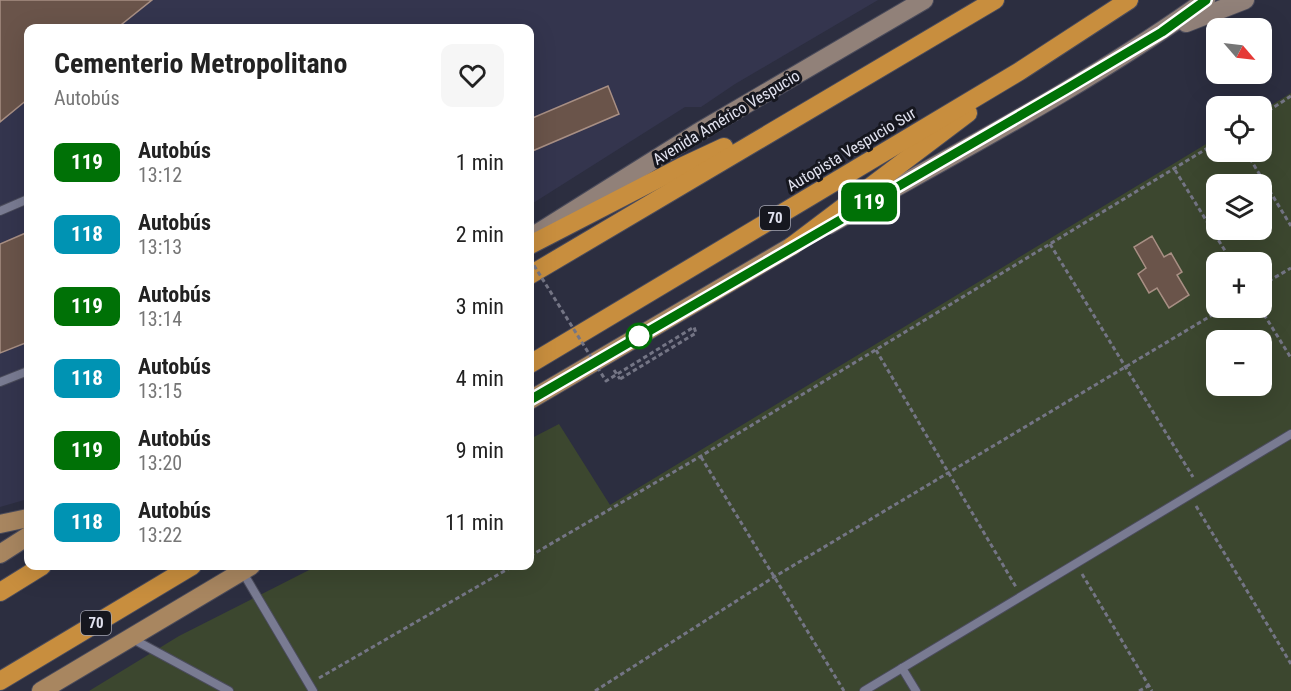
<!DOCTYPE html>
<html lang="es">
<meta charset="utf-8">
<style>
:root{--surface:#fff;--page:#f6f6f6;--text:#222;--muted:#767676}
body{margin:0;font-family:"Roboto Condensed",sans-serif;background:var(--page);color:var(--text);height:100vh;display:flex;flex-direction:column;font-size:22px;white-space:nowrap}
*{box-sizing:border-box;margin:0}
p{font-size:20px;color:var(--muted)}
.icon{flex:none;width:33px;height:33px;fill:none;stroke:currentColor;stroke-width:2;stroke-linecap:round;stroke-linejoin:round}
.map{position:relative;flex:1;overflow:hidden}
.sheet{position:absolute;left:24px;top:24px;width:510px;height:546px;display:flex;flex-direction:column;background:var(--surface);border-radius:12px;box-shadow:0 6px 24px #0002}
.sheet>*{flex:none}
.badge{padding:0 12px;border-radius:9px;font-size:21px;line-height:39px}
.needle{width:39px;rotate:118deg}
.tools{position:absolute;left:1206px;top:18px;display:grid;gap:12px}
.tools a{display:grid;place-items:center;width:66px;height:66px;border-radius:12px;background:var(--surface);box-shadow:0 6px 24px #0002;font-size:30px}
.map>.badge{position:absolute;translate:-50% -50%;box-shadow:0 0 0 3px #fff}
.round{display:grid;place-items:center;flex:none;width:63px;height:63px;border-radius:12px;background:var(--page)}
.head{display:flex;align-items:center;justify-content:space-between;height:102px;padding:0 30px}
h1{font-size:28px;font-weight:700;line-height:45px}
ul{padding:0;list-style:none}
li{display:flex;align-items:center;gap:18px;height:72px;padding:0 30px}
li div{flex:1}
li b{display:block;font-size:22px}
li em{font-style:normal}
li .badge{min-width:66px;font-weight:700;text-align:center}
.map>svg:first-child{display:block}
.built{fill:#34354e}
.green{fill:#3c472f;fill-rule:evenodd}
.building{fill:#6a544a;stroke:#a88f84;stroke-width:1.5}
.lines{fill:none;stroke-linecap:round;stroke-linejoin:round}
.lane-casing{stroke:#4a4b5b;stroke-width:10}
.secondary-casing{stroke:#4a4b5b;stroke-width:20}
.primary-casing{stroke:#4a4b5b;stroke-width:20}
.highway-casing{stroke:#4a4b5b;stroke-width:20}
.path{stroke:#747585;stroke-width:3;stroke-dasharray:4.5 3;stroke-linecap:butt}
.lane{stroke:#797b92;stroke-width:8}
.secondary{stroke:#918179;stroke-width:18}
.primary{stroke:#a88660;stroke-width:18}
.highway{stroke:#c88e3e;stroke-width:18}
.path-bridge{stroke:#747585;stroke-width:3;stroke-dasharray:4.5 3;stroke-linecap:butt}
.line-casing{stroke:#fff;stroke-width:14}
.line{stroke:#007106;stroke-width:9}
.stop-dot{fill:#fff;stroke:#007106;stroke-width:3}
.labels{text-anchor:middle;stroke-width:6;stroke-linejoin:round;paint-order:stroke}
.shield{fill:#16171f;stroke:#a4a5b1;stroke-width:1.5}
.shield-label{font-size:15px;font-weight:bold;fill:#e1e2ef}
.street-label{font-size:16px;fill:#e1e2ef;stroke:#16171f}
</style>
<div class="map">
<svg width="1291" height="691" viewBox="0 0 1291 691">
<rect width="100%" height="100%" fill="#2c2e40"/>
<!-- built -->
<path class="built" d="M0,0H878L735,84L701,107H685L530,205V28H28V499L0,507Z"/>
<!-- green -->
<path class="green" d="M1291,93V691H89L179,636L317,566H530V439L559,424L610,505L1216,138V152H1262V111ZM1216,184H1262V230H1216ZM1216,262H1262V308H1216ZM1216,340H1262V386H1216Z"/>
<!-- building -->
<g class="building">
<path d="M0,0H152L117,28H28V99L0,122Z"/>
<path d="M608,86L619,114L530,152V119Z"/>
<path d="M28,232V342L0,353V244Z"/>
<path d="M1152,236L1164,257L1171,253L1182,272L1177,275L1189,295L1169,308L1157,288L1149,293L1138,274L1146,268L1134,247Z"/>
</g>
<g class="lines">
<!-- lane casing -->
<g class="lane-casing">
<g id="lane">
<path d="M0,211L28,199"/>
<path d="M0,382L28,371"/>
<path d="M242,571L313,691"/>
<path d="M131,638L229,691"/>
<path d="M902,668L916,691"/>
<path d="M864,691L1291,434"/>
</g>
</g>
<!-- secondary casing -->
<g class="secondary-casing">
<g id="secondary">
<path d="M1186,23L1245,0"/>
<path d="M829,225C956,153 1087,85 1206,0"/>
<path d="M536,234L697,133L924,0"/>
</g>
</g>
<!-- primary casing -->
<g class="primary-casing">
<g id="primary">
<path d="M530,400L792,246"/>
<path d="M0,524L28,518"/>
<path d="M0,554L28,536"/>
<path d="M41,691L251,566"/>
</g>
</g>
<!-- highway casing -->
<g class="highway-casing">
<g id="highway">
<path d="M530,245L681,167L724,147"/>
<path d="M792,246L968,113"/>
<path d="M530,275L995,0"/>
<path d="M530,364L1020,71L1129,0"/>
<path d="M0,592L42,566"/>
<path d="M0,681L192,566"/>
</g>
</g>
<!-- path -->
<g class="path">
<path d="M1262,115L1291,96"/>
<path d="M1246,152L1291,226"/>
<path d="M1175,170L1232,262"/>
<path d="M1050,244L1193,477"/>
<path d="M1262,285L1291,268"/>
<path d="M1260,308L1291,358"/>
<path d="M876,350L1016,587"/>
<path d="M614,370L620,379"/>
<path d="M701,457L844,691"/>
<path d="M1196,506L1291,664"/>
<path d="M530,556L701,456L1216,143"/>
<path d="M1082,574L1152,691"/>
<path d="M319,678L513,566"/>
<path d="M595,691L774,577L1224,308"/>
<path d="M1139,691L1148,686"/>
</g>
<!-- lane -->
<use href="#lane" class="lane"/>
<!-- secondary -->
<use href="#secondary" class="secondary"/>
<!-- primary -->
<use href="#primary" class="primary"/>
<!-- highway -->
<use href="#highway" class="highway"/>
<!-- path-bridge -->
<path class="path-bridge" d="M530,259L606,381L694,327L696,333L620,379"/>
</g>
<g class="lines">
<!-- line casing -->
<g class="line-casing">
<path id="line" d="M530,400L1066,89L1162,32L1206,0"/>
</g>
<!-- line -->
<use href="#line" class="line"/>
</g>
<!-- markers -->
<circle class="stop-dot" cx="639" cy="336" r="12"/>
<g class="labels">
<!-- shield labels -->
<g class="shield">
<rect x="760" y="206" width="30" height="24" rx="4.5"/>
<rect x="81" y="611" width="30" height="24" rx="4.5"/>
</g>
<g class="shield-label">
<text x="775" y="223">70</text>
<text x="96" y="628">70</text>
</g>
<!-- street labels -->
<g class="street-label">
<text transform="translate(726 117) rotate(-31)" y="6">Avenida Américo Vespucio</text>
<text transform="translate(851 149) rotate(-31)" y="6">Autopista Vespucio Sur</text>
</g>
</g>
</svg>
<div class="tools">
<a><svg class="needle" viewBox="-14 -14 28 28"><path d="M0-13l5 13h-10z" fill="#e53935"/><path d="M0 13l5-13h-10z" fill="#767676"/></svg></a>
<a><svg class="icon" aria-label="locate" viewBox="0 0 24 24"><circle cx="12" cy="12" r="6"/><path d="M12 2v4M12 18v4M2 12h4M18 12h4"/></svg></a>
<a><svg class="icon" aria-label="layers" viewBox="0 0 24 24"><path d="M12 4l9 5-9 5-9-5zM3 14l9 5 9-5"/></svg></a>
<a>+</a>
<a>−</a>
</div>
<b class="badge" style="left:869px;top:202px;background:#007106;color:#fff">119</b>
<section class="sheet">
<div class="head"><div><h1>Cementerio Metropolitano</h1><p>Autobús</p></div><a class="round"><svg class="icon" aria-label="heart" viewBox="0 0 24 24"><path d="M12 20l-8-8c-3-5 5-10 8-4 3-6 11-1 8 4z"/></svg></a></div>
<ul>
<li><span class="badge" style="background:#007106;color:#fff">119</span><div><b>Autobús</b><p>13:12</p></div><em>1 min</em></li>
<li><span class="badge" style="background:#0093b3;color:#fff">118</span><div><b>Autobús</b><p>13:13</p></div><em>2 min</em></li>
<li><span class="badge" style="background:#007106;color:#fff">119</span><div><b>Autobús</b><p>13:14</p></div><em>3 min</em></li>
<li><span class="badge" style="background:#0093b3;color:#fff">118</span><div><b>Autobús</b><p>13:15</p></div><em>4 min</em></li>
<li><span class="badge" style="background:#007106;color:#fff">119</span><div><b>Autobús</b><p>13:20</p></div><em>9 min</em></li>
<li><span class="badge" style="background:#0093b3;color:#fff">118</span><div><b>Autobús</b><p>13:22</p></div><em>11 min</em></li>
</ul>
</section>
</div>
